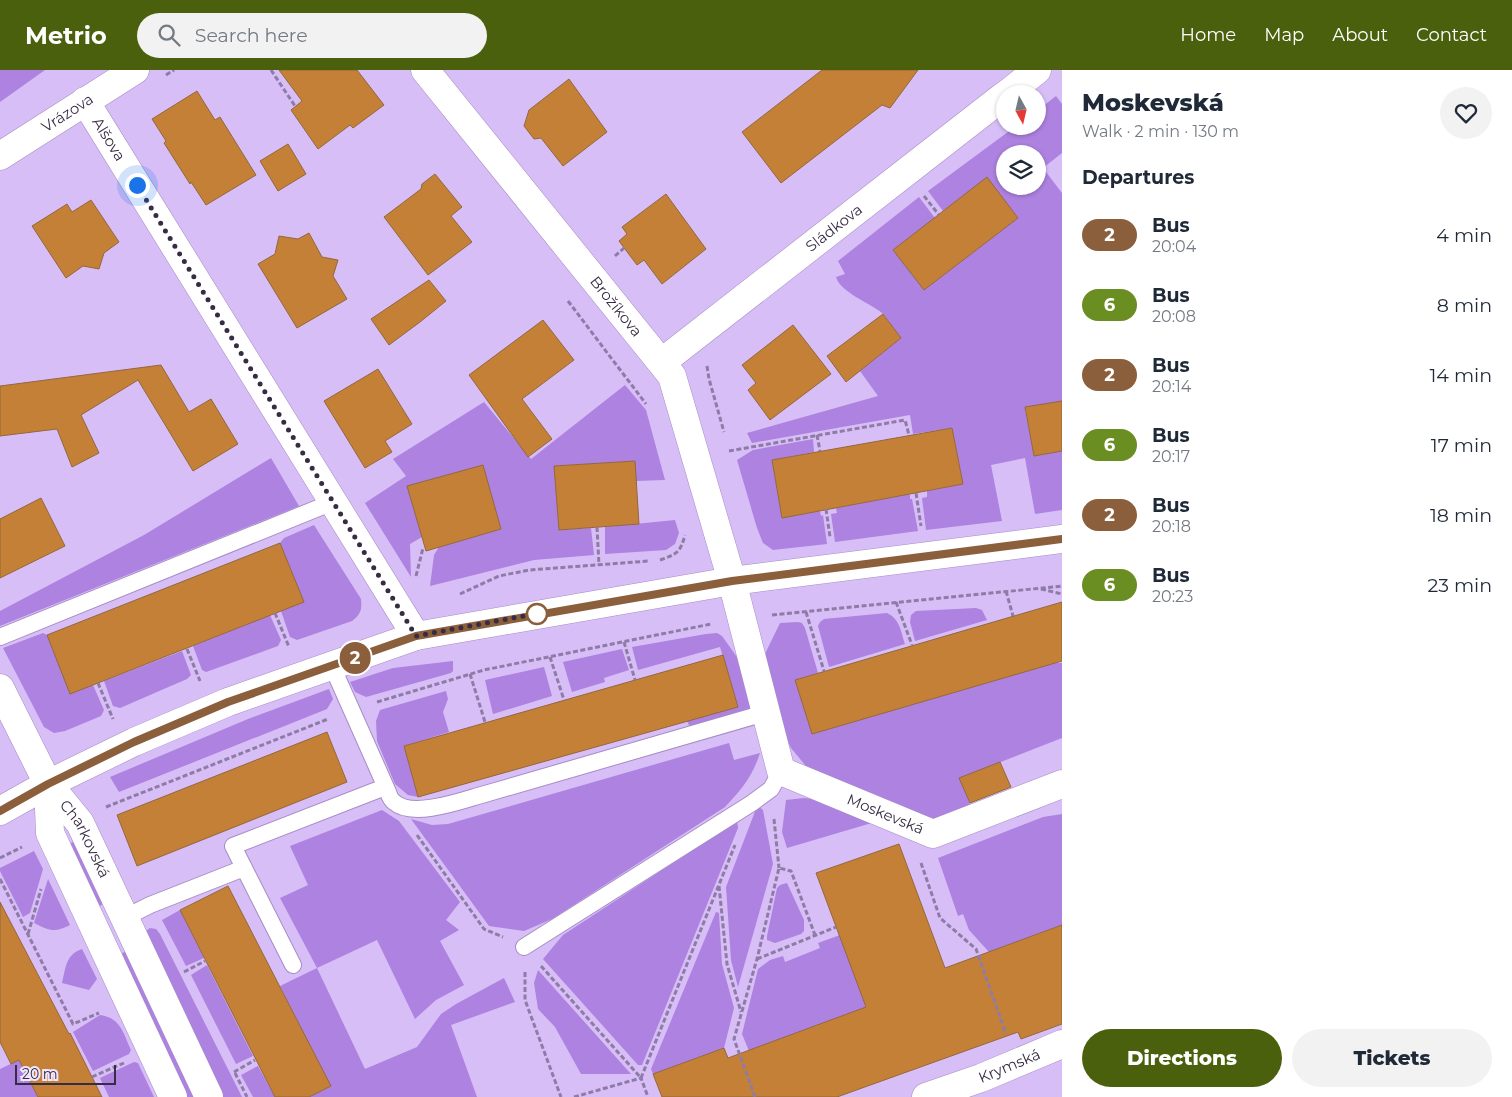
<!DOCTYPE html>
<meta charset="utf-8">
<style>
:root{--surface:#fff;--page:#f2f2f3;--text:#1f2937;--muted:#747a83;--accent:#4a600c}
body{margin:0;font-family:Montserrat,sans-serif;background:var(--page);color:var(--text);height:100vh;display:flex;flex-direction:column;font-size:19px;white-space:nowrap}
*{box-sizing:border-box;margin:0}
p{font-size:16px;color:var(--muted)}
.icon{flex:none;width:28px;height:28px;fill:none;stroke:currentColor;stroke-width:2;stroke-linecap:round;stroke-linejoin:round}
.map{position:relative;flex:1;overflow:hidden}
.drawer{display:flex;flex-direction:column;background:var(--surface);width:450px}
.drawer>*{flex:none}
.badge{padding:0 10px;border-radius:16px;font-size:18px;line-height:32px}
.needle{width:32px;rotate:172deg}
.controls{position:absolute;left:996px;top:15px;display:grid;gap:10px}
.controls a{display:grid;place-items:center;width:50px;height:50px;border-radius:50%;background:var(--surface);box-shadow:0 1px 4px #0004;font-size:25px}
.scale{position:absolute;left:15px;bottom:12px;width:101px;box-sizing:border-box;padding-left:5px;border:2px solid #362c43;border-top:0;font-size:14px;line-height:18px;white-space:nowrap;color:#362c43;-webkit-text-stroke:4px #f0e7fe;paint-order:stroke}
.you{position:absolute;width:25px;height:25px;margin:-12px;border:4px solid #fff;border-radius:50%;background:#1a73e8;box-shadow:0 0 0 8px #1a73e833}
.map>.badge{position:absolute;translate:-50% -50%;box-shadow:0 0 0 2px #fff}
h2{padding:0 20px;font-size:19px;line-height:45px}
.round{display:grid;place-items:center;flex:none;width:52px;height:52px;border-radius:26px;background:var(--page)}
.head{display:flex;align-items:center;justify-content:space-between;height:85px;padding:0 20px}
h1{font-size:24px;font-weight:800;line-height:38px}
.button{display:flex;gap:10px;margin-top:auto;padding:10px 20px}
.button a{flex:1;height:58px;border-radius:30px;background:var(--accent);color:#fff;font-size:20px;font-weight:800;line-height:58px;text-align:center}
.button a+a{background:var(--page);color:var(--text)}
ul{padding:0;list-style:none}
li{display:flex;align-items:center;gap:15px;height:70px;padding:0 20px}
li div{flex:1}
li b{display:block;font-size:19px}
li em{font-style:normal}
li .badge{min-width:55px;font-weight:700;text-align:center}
header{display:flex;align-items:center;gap:30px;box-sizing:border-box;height:70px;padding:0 25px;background:var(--accent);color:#fff}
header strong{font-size:24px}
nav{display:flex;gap:28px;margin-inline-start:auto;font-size:18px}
.search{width:350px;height:45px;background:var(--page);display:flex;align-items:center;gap:12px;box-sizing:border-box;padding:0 18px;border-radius:28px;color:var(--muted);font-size:19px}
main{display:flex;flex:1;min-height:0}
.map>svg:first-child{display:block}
.green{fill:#ae82e0;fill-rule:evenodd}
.building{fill:#c58037;stroke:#93673c}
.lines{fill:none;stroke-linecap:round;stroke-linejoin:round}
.service-casing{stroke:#a58dc3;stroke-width:18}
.minor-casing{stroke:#a58dc3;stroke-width:29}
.path{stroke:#8e7ca6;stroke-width:3;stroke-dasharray:5 2.5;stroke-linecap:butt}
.service{stroke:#fff;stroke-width:16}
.minor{stroke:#fff;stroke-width:28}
.line-casing{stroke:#fff;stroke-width:11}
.line{stroke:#8b5e3c;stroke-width:8}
.walk{stroke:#362c43;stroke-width:5;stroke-dasharray:0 9}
.stop-dot{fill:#fff;stroke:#8b5e3c;stroke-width:2.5}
.labels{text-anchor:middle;stroke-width:4;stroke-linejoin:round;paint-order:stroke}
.street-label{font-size:15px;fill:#362c43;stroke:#f0e7fe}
</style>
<header>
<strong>Metrio</strong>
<div class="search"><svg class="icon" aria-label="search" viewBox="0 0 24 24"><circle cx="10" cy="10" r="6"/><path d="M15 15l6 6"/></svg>Search here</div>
<nav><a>Home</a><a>Map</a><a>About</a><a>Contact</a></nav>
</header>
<main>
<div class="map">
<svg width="1062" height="1027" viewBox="0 0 1062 1027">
<rect width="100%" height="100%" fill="#d7bef7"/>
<!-- green -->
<g class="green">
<path d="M0,0H45L0,32Z"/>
<path d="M1056,26L1062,34V83L1043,98L1062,123V332L1025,339L1034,386L1062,381V440L1035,444L1025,388L991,395L1002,451L926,460L922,428L927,427V421L963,414L952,358L913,364L910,345L752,373L747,363L878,326L860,301L900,269C894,261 889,249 882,243C870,233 840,222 836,207L845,204L838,191L919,127L935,148L893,180L924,220L1018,148L987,108L943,141L928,121L1016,56H1038V40ZM1005,84H1038V116H1005Z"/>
<path d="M625,315L646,340L665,410L636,411L634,391L555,396L559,460L591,458L594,485L534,490L430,516L434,485L439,477L501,459L483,396L408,416L422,467L410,474L411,507L365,433L406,406L393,389L484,332L531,389Z"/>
<path d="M813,369L814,382L772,390L782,448L820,441L821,446L823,445L827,474L773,480L763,473L757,458L737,390L753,380Z"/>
<path d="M271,388L299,436L0,556V541L144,465Z"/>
<path d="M910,424V429H912L918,461L835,472L831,444L837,443L836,438Z"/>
<path d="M675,450L679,463L675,474L666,480L605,484V457Z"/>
<path d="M314,455L361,529C362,540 361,544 352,551L297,570L290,567L281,541L303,532L280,473L284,468Z"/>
<path d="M976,538L982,540L987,550L915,571L910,552L911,545L916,541Z"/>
<path d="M887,543C900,549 901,562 905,574L829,597L818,556L820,552L824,549Z"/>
<path d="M270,545L281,570L278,576L206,602L202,600L193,576Z"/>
<path d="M798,552L802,553L805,558L818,603L795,610L812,664L1053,593H1062V668L960,708L970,734L968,742L936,752L810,701L791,678L783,662L763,588L780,553Z"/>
<path d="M43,563L47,565L70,623L93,615L104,640L101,646L65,661L54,663L44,657L3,578Z"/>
<path d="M717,563L722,566L744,597L757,640L691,659L687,651L738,636L720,577L638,600L632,577L706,564Z"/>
<path d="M622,579L629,600L604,608L605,612L572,622L563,592Z"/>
<path d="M182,581L191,605L187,609L120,638L113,636L104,611Z"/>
<path d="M453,591V601L451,603L366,627L355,622L350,612L393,598Z"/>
<path d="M544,597L552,626L493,644L485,610Z"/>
<path d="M329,619L333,629L327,639L119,722L110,707L248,649Z"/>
<path d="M446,621L448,629L443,642L449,662L404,676L418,727L408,725L395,714L377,671L376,651L380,640Z"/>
<path d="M729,673L734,690L760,683C752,707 743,718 725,737L552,849L524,861L489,856L411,749L432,755L448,754Z"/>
<path d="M804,728L822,730L875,752L787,778L782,762L786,730Z"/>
<path d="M759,737L763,740L773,794L738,917L731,890L726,817L756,739Z"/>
<path d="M382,740L399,751L460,832L446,850L459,860L440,871L464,915L436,930L415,949L377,870L317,898L365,999L417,977L441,944L456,934L504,908L515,932L451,955L477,1027H309L330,1016L280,916L317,898L280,828L308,815L290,776Z"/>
<path d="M1062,744V864L1059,856L989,882L969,860L963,844L958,846L938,788L1043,747Z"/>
<path d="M737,751L738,758L642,995H638L543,889L563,865Z"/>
<path d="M73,772L77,773L105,833L98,837L67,775Z"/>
<path d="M34,781L43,799L30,843L23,847L0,801V798Z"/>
<path d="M48,809L70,855C54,863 50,861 34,853Z"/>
<path d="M787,813L804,850V861L801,864L775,873L767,870V866L777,818L780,815Z"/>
<path d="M180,840L204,888L186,896L162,850Z"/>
<path d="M716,842L719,843L722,894L734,938L724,978L653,1004L651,999Z"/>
<path d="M150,858L156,859L160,864L242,1027H221L146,861Z"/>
<path d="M840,865L866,937L749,981L742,964L758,899L770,890L783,886L785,892L820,878L818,873Z"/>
<path d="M82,879L97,909L89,920L62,913C66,898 65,885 82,879Z"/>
<path d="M126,881L201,1027H185L121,884Z"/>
<path d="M207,895L253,986L236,994L191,905Z"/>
<path d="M538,900L631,1004H581L555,957L538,939L534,913Z"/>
<path d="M100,945C121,948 123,963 131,980L129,984L93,1001L73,962Z"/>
<path d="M19,990L38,1027H0V999Z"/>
<path d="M134,992L138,993L154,1027H109L100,1008Z"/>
<path d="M258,996L275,1027H253L241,1005Z"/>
</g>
<!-- building -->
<g class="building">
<path d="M279,0H357L384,35L353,58L350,55L318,79L291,40L302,31Z"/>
<path d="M822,0H918L890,38L882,35L781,113L742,62Z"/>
<path d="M569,9L607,62L563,96L541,68L534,69L524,56L529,40Z"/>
<path d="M197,21L215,50L220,47L256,105L206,135L191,112L190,114L164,73L166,71L152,49Z"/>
<path d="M288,74L306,104L278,121L260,91Z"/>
<path d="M435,104L462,137L451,146L472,172L428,205L384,147L421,119L422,114Z"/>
<path d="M987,107L1018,148L924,220L893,180Z"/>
<path d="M666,124L706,179L662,214L644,190L637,195L619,171L627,164L622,157Z"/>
<path d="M91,130L119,172L104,183L99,199L83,196L66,208L32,156L67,134L72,142Z"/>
<path d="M309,163L322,187L338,190L333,206L347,229L297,258L258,194L275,184L279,166L298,169Z"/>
<path d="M429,210L446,231L420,252L389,275L371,249Z"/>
<path d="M883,244L901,268L846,312L827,286Z"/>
<path d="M543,250L574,290L522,329L552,369L528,387L469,305Z"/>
<path d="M793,255L831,304L770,350L748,320L756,313L742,295Z"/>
<path d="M161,295L189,342L211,329L238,374L193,401L138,310L81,345L99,383L72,397L57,359L0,366V316Z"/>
<path d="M378,299L412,354L385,371L392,382L365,398L324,331Z"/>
<path d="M1062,331V381L1034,386L1025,337Z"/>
<path d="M952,358L963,414L782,448L772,390Z"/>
<path d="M635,391L639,454L559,460L554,396Z"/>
<path d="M483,395L501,459L426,481L407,416Z"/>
<path d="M41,428L65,476L0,508V449Z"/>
<path d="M280,473L304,532L70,624L47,565Z"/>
<path d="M1062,532V591L812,664L795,610Z"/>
<path d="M723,585L738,637L418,727L404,676Z"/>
<path d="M327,662L347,712L137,796L117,745Z"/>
<path d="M1000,692L1011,717L970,733L959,708Z"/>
<path d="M899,774L945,898L1062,855V954L1021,969L1018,962L837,1027H662L653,1004L724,978L728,988L866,937L816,803Z"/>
<path d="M228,816L331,1016L309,1027H275L180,840Z"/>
<path d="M0,832L69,964L70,963L102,1027H38L19,990L11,994L0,972Z"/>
</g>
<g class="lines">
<!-- service casing -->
<g class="service-casing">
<g id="service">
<path d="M0,567L333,432"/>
<path d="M332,596L388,722C389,725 391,730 394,732C411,748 458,732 478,726L765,643"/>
<path d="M244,798L293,895"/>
<path d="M124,848L150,835L244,798L233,776L385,717"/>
<path d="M524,877L752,733L771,719L781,701"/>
</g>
</g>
<!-- minor casing -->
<g class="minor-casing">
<g id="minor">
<path id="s1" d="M425,0L672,306L732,511L781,701L933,764L1062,714"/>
<path d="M1007,24L1037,0"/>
<path id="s2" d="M85,31L416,566"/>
<path id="s3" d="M0,86L135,0"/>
<path id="s4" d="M662,292L1005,25"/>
<path id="s5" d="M0,618L48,714L80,753L209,1027"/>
<path d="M48,714L50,763L173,1027"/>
<path d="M0,741L48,714L134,672L228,632L416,566L732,511L1062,469"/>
<path id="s6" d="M926,1027L981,1008L1062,974"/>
</g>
</g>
<!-- path -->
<g class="path">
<path d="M271,0L295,36"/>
<path d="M166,5L174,0"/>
<path d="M924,126L939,145"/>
<path d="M615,186L624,178"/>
<path d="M568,231L646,334"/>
<path d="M707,296L709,309L724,362"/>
<path d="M817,365L820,381"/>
<path d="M729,381L905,350L909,365"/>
<path d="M916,423L921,456"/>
<path d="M826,439L830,467"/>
<path d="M597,457L599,495"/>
<path d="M660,490C677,484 680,483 685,465"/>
<path d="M416,506L423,478"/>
<path d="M1041,519L1062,524"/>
<path d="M1006,521L1013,546"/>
<path d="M460,524L499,506L529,500L649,491"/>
<path d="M896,532L912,575"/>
<path d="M806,542L824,601"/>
<path d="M275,543L289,577"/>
<path d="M772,545L1062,516"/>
<path d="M624,572L635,610"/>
<path d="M187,579L200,611"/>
<path d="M550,587L564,630"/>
<path d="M470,604L485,652"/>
<path d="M98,613L113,649"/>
<path d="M377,632L484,600L711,554"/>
<path d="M106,737L328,649"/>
<path d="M774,749L779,798"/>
<path d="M417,765L484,859L503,867"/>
<path d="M0,788L22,777"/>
<path d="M921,793L940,848L976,879L1006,964"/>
<path d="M0,809L73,954L99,943"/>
<path d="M719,816L727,894L741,942"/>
<path d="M28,864L41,819"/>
<path d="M757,889L836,857"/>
<path d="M541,896L641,1008L735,775"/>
<path d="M184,902L205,891"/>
<path d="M525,902V930L561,1027"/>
<path d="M234,1002L255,990"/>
<path d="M235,1003L247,1027"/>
<path d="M92,1007L124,993"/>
<path d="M574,1027L641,1008L648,1027"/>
<path d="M755,1027L734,969L757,889L779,798L791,801L815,865"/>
</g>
<!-- service -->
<use href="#service" class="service"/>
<!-- minor -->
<use href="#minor" class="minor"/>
</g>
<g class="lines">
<!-- line casing -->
<g class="line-casing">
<path id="line" d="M0,741L48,714L134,672L228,632L416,566L732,511L1062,469"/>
</g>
<!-- line -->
<use href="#line" class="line"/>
<!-- walk -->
<path class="walk" d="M137,115L416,566L540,543L537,544"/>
</g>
<!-- markers -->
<circle class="stop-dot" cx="537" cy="544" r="10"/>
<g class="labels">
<!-- street labels -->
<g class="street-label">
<text dy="5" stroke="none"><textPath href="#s3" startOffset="80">Vrázova</textPath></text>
<text dy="5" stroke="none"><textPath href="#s2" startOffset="45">Alšova</textPath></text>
<text dy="5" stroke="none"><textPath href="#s4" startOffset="218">Sládkova</textPath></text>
<text dy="5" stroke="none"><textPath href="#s1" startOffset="304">Brožíkova</textPath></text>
<text dy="5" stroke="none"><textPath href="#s1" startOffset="916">Moskevská</textPath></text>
<text dy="5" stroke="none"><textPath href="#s5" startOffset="174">Charkovská</textPath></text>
<text dy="5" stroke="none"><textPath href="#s6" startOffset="89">Krymská</textPath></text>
</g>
</g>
</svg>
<div class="controls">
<a><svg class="needle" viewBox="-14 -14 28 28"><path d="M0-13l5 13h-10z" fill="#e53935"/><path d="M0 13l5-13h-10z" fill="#747a83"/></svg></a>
<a><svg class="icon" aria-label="layers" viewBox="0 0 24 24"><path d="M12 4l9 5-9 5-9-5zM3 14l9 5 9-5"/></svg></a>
</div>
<div class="scale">20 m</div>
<div class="you" style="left:137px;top:115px"></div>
<b class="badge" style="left:355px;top:588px;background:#8b5e3c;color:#fff">2</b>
</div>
<section class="drawer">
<div class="head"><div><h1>Moskevská</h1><p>Walk · 2 min · 130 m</p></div><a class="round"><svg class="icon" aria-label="heart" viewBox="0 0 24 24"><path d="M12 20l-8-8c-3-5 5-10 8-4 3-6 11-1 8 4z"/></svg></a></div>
<h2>Departures</h2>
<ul>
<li><span class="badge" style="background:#8b5e3c;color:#fff">2</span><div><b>Bus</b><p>20:04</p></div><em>4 min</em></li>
<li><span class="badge" style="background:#6b8e23;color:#fff">6</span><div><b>Bus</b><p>20:08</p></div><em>8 min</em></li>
<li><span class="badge" style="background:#8b5e3c;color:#fff">2</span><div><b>Bus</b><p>20:14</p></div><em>14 min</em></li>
<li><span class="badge" style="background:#6b8e23;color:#fff">6</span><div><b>Bus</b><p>20:17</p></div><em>17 min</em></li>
<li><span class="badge" style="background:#8b5e3c;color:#fff">2</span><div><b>Bus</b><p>20:18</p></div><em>18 min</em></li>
<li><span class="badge" style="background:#6b8e23;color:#fff">6</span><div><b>Bus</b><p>20:23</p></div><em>23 min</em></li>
</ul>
<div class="button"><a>Directions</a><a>Tickets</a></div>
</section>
</main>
